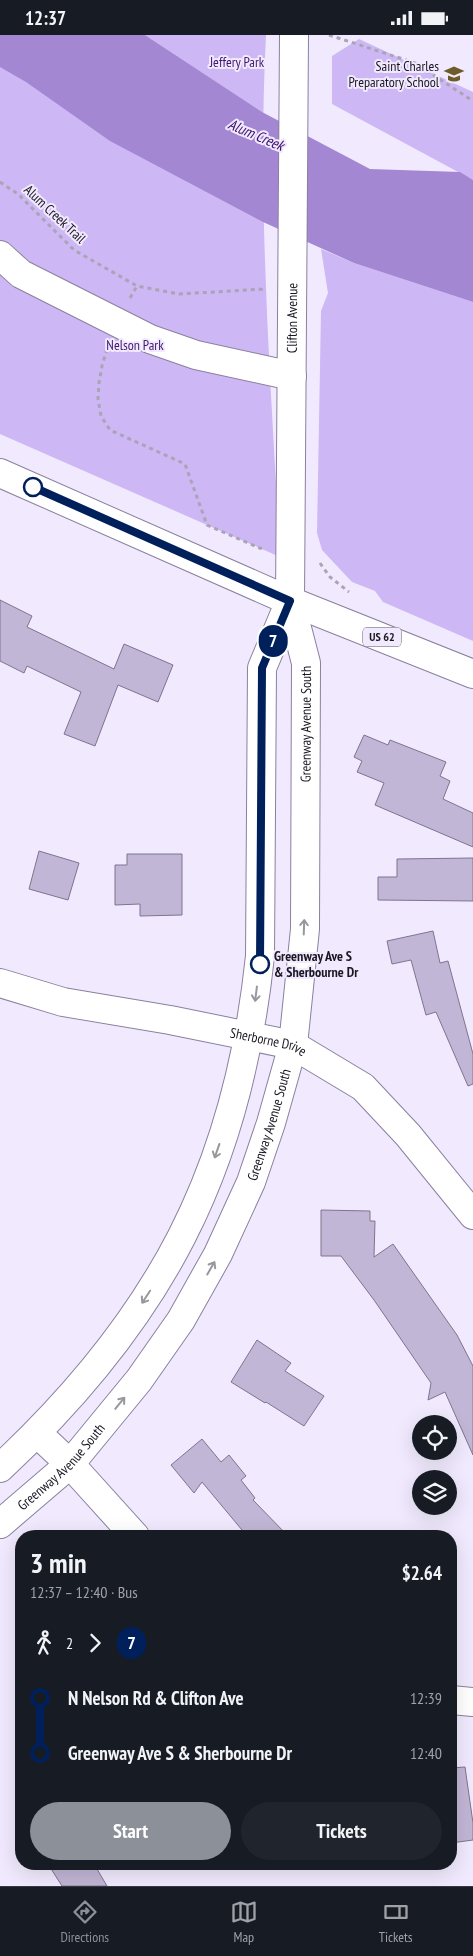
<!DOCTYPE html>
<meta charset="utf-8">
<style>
:root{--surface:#171b24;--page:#20242c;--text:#f1f3f6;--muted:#9ea1a6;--line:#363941;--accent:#8c9099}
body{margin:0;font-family:"PT Sans Narrow",sans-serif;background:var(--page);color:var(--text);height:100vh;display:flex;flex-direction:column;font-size:19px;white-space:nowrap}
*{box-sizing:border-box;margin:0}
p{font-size:16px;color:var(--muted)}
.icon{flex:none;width:28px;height:28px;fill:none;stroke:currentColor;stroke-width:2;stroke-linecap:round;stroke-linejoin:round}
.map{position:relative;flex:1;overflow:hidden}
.panel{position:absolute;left:15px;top:1495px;width:442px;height:340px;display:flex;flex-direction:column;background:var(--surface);border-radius:20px;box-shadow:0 5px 20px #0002}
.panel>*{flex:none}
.badge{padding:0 10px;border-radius:16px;font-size:18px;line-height:32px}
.fabs{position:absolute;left:412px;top:1380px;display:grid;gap:10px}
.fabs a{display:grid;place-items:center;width:45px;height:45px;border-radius:50%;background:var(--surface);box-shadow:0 5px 20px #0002;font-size:25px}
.map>.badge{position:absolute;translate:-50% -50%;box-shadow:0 0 0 2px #fff}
.legs{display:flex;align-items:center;gap:8px;height:55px;padding:0 15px;font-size:16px}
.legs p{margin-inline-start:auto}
.headline{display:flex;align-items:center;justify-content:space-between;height:85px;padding:0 15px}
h1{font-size:28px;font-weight:600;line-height:38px}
.cta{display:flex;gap:10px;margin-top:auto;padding:10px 15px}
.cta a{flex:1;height:58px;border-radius:30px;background:var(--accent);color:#fff;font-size:20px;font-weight:600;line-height:58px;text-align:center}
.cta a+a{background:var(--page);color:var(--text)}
ul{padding:0 15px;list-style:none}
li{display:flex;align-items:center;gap:18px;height:55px;font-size:19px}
li i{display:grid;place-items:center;width:8px;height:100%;margin:0 6px;background:currentColor}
li i::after{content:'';width:12px;height:12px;margin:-6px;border:4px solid;border-radius:50%;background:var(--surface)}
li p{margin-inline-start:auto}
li:first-child i{background:linear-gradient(#0000 50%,currentColor 0)}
li:last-child i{background:linear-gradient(currentColor 50%,#0000 0)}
.status{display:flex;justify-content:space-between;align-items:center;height:35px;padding:0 25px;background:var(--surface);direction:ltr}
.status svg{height:14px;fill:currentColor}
.menu{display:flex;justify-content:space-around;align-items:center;height:70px;border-top:1px solid var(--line);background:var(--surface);font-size:14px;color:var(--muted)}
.menu a{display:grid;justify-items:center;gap:2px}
.menu .on{color:var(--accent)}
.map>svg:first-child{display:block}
.green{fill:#cdb7f4}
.water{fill:#a487d3}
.building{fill:#c1b6d5;stroke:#7e7491}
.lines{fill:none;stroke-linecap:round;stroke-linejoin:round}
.minor-casing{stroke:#8a809e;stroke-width:30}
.major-casing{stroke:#8a809e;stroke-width:30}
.path{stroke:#aaa4b5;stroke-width:3;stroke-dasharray:4 4;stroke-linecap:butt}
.minor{stroke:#fff;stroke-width:28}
.major{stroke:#fff;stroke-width:28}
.oneway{stroke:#98979c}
.line-1-casing{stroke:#fff;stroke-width:11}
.line-1{stroke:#00205b;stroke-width:8}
.stop-1-dot{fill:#fff;stroke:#00205b;stroke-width:2.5}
.labels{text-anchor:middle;stroke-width:4;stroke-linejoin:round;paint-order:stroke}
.shield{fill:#f1eafe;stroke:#5b5664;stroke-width:1}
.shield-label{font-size:12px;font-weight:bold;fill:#1b1722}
.park-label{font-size:14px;fill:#431770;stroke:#f1eafe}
.poi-label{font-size:14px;fill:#1b1722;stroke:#f1eafe;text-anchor:end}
.street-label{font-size:14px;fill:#1b1722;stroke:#f1eafe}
.stop-label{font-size:14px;font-weight:bold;fill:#1b1722;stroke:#f1eafe;text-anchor:start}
.water-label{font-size:15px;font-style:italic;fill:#3d0f6a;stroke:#f1eafe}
</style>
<div class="status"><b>12:37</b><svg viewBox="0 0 49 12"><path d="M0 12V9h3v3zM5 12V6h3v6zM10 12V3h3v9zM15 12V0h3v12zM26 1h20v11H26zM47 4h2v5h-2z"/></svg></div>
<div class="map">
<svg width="473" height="1851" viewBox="0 0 473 1851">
<rect width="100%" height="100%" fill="#f1eafe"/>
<!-- green -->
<g class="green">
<path d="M0,0L260,76L145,0H266C257,174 271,348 280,522L0,399Z"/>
<path d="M359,4L473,57V145L332,69V21Z"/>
<path d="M321,214L354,228L473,267V606L383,567L375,556L352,547L322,515L317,498L321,276L328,258Z"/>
</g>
<!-- water -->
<path class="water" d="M0,0H145L262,77L370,134L460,137L473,145V267L354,228L263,187L110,106L26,47L0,32Z"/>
<!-- building -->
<g class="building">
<path d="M0,565L32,581L27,592L114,634L124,609L173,630L158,667L118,650L95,711L64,699L81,657L27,631L24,638L0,626Z"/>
<path d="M364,700L388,710L390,705L446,727L440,741L450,746L443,764L473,778V812L375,770L384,748L357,737L362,726L354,722Z"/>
<path d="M39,816L79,828L68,865L29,854Z"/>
<path d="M127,819H182V880L140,881V869L115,870V830H127Z"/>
<path d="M473,823V866L378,865V842H397V824Z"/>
<path d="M433,896L440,928L448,926L473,1019V1049L468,1051L436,977L426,980L411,925L392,929L387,906Z"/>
<path d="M321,1175L370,1176V1186H375L374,1222L393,1209L457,1300L473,1331V1420L445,1357L428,1365L431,1348L374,1265L341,1221H321Z"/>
<path d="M257,1305L291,1328L285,1336L324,1361L304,1391L266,1367L265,1368L231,1347Z"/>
<path d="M202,1404L221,1427L229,1420L246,1441L241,1445L255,1463L253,1465L288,1501H247L202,1447L194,1458L171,1430Z"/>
<path d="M465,1732L473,1788V1805L451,1808V1733Z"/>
<path d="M48,1829H94L107,1851H62Z"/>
</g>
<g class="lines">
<!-- minor casing -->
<g class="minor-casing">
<g id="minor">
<path d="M0,220L21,239L150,304L196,320L292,341"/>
<path id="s1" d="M0,948L63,967L170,985L293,1010L363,1052L408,1100L473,1180"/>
<path d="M37,1398L70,1429L135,1501"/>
<path d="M0,1433C72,1366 137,1289 182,1201C226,1115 250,1017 260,921L262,633L290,566"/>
<path id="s2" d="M0,1489L70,1429L139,1345L181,1285L218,1219L251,1147L271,1088L293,1010L305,894L306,628L290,566L294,0"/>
<path d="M451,1665L473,1667"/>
</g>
</g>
<!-- major casing -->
<g class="major-casing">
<path id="major" d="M0,438L290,566L473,639"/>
</g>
<!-- path -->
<g class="path">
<path d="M329,0L415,28L473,66"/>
<path d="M0,147L18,159L74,215L137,251L179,259L265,254"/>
<path d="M130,263L137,251"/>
<path d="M107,314L102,331L99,348L98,364L101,381L110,395L185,429L207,490L262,514"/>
<path d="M320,528L330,542L349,557"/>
</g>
<!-- minor -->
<use href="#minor" class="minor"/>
<!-- major -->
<use href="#major" class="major"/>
</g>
<!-- one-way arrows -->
<defs><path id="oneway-shaft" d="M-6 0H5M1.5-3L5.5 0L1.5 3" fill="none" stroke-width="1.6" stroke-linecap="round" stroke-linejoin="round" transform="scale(1.25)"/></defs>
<g class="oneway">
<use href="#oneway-shaft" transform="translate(304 892) rotate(-88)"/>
<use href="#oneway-shaft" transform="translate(256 959) rotate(97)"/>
<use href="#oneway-shaft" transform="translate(217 1116) rotate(109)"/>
<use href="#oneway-shaft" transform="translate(211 1233) rotate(-60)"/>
<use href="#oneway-shaft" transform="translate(146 1262) rotate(123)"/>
<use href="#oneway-shaft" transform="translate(120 1368) rotate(-51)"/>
</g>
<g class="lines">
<!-- line-1 casing -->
<g class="line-1-casing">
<path id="line-1" d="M33,452L290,566L262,633L260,929"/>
</g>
<!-- line-1 -->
<use href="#line-1" class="line-1"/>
</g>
<!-- icons -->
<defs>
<g id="school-bare" transform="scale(1.5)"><path d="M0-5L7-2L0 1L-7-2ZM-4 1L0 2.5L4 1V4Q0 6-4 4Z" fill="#6d5c2a" stroke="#f1eafe" stroke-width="2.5" paint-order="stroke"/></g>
</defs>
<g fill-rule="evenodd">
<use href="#school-bare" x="454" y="39"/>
</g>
<!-- markers -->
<g class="stop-1-dot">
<circle cx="33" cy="452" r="9"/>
<circle cx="260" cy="929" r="9"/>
</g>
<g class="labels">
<!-- shield labels -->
<rect class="shield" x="363" y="592.5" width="38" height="19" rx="4"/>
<g class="shield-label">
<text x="382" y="606">US 62</text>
</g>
<!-- park labels -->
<g class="park-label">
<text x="237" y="32">Jeffery Park</text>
<text x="135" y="315">Nelson Park</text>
</g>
<!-- poi labels -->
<g class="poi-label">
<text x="439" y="36">Saint Charles<tspan x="439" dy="16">Preparatory School</tspan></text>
</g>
<!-- street labels -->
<g class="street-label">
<text transform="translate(55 179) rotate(43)" y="5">Alum Creek Trail</text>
<text dy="5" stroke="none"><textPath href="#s2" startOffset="1302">Clifton Avenue</textPath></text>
<text dy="5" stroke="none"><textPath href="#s2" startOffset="894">Greenway Avenue South</textPath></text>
<text dy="5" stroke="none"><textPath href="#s1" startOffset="275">Sherborne Drive</textPath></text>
<text dy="5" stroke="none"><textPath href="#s2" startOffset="489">Greenway Avenue South</textPath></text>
<text dy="5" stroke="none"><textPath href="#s2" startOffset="84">Greenway Avenue South</textPath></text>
</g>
<!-- stop labels -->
<g class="stop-label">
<text x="274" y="926">Greenway Ave S<tspan x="274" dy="16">&amp; Sherbourne Dr</tspan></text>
</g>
<!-- water labels -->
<g class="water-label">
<text transform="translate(256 100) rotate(23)" y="5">Alum Creek</text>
</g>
</g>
</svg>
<div class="fabs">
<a><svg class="icon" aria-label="locate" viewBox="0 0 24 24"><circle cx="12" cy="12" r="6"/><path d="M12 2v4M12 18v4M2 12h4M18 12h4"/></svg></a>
<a><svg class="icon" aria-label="layers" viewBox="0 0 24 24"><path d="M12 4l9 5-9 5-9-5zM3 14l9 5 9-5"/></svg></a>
</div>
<b class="badge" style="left:273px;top:606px;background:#00205b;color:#fff">7</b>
<section class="panel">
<div class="headline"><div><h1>3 min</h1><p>12:37 – 12:40 · Bus</p></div><b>$2.64</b></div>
<div class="legs"><svg class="icon" aria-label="walk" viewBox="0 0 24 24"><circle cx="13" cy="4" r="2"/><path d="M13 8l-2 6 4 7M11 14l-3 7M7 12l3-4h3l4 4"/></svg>2<svg class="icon" aria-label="forward" viewBox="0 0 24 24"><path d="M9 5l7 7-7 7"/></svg><b class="badge" style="background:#00205b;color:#fff">7</b></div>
<ul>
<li><i style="color:#00205b"></i><b>N Nelson Rd &amp; Clifton Ave</b><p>12:39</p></li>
<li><i style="color:#00205b"></i><b>Greenway Ave S &amp; Sherbourne Dr</b><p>12:40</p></li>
</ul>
<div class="cta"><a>Start</a><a>Tickets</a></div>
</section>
</div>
<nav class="menu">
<a class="on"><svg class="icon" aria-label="directions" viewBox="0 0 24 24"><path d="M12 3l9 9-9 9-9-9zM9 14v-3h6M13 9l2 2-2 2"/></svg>Directions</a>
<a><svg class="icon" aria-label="map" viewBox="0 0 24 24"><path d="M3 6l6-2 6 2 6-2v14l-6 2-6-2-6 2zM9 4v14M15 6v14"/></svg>Map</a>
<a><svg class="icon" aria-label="tickets" viewBox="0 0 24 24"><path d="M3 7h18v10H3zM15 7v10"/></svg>Tickets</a>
</nav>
